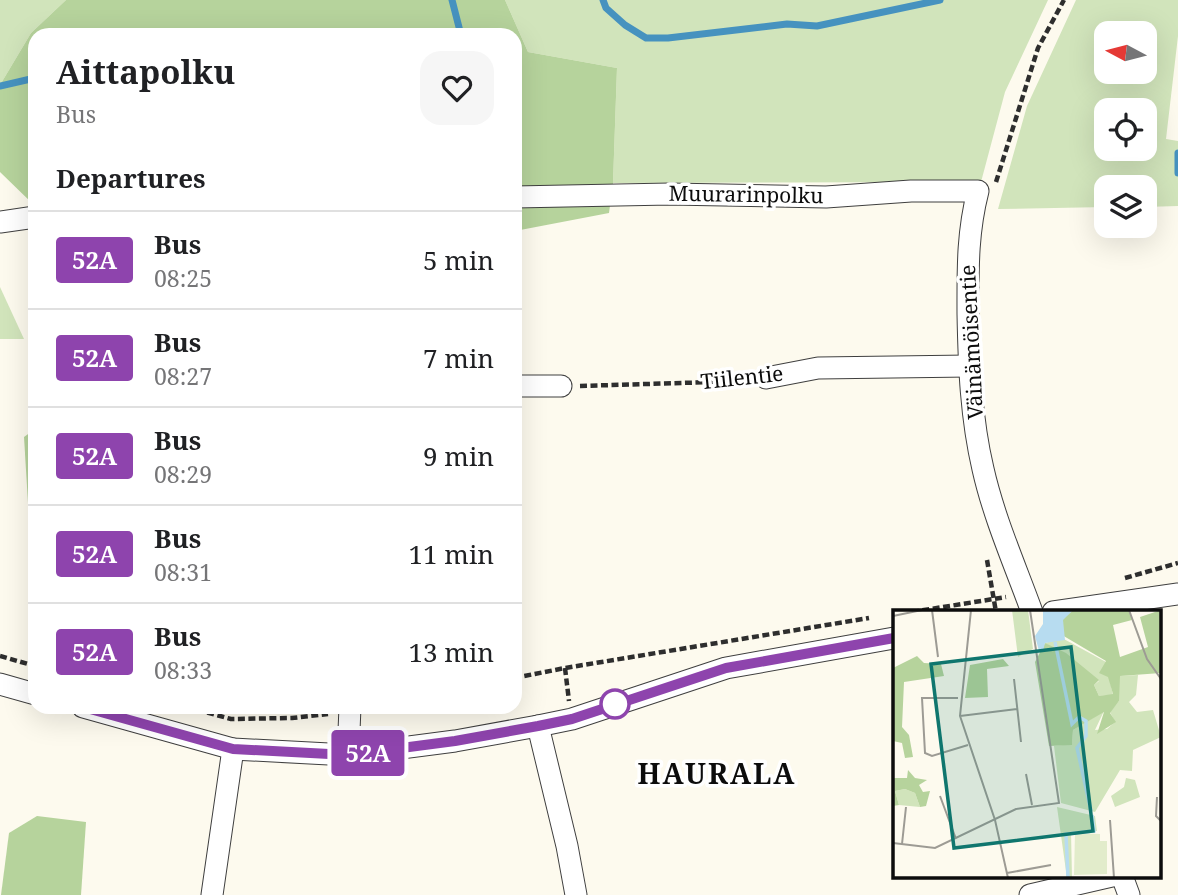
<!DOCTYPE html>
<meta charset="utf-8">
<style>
:root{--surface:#fff;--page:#f6f6f6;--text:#202124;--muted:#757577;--line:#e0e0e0}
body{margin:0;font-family:"Noto Serif",serif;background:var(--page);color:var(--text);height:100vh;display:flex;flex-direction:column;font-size:26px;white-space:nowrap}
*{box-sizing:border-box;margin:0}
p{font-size:23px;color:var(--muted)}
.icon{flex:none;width:38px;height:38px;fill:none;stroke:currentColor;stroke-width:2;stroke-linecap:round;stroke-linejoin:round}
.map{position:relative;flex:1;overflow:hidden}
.sheet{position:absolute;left:28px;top:28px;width:494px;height:686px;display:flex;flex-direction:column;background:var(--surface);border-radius:21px;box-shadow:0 7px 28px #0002}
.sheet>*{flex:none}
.badge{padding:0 14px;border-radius:5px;font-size:24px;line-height:46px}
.needle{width:46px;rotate:277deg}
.tools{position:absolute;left:1094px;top:21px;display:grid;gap:14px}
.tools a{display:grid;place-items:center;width:63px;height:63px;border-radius:14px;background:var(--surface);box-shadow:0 7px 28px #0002;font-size:35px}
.map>.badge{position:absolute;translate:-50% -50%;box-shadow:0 0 0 4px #fff}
h2{padding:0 28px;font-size:26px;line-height:63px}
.round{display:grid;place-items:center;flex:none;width:74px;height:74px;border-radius:21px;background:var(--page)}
.headline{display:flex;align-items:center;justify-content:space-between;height:119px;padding:0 28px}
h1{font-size:33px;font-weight:700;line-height:52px}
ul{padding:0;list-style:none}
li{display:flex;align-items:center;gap:21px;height:98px;padding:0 28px;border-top:2px solid var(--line)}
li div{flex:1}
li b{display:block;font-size:26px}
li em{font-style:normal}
li .badge{min-width:77px;font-weight:700;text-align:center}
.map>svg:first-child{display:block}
.green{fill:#d1e4bb;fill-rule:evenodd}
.forest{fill:#b6d39c}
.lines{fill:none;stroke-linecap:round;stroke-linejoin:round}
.stream{stroke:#4692bf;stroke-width:7}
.street-casing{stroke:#3f3f3f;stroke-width:23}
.path{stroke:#2e2e2e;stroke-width:4.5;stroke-dasharray:7 3.5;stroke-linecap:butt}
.street{stroke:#fff;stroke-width:21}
.line-casing{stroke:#fff;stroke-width:16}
.line{stroke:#8e44ad;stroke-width:10}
.stop-dot{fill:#fff;stroke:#8e44ad;stroke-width:3.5}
.labels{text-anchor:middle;stroke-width:7;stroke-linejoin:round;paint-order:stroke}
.street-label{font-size:21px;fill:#0c0c0c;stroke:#fff}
.district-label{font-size:28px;font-weight:bold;letter-spacing:2px;fill:#0c0c0c;stroke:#fff}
.inset-river{fill:none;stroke:#b7dcf0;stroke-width:3.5}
.inset-road{fill:none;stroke:#9d9b94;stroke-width:2}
.view{fill:#0f766e;fill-opacity:0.15;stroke:#0f766e;stroke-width:3.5}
.inset-edge{fill:none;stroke:#0c0c0c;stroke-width:3.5}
</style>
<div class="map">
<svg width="1178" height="895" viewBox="0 0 1178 895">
<rect width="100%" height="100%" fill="#fdfaee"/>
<!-- green -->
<g class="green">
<path d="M0,0H66L31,33L0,85Z"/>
<path d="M505,0H1048L1005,92L981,182L613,183L617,68L528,52Z"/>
<path d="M1076,0H1178V36L1166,139L1178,141V206L1145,207L1144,187H1106V207L998,209L1027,106ZM1106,33H1144V72H1106ZM1106,110H1144V149H1106Z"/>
<path d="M0,287L24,339H0Z"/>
</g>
<!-- forest -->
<g class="forest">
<path d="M66,0H505L528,52L617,68L613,183L609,213L515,231L514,35H35V206L0,172V85L31,33Z"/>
<path d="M35,429V618L24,437Z"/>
<path d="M37,816L86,822L81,895H1L9,833Z"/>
</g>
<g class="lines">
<!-- stream -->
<g class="stream">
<path d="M452,0L461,35"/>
<path d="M603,0L606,8L625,25L646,38H668L787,24L817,26L940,0"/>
<path d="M0,86L35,78"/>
<path d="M1178,153V173"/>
</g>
<!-- street casing -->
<g class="street-casing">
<g id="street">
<path d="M514,197L670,194L826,197L911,191H978C967,234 968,271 968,314C969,366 971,418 983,469C994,518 1015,565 1032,612"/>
<path d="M0,222L35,217"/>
<path d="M766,378L818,368L969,366"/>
<path d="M514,386H561"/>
<path d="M1053,612L1178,594"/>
<path d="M0,684L35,694"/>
<path d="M83,707L233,749L348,755L455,741L538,726L572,719L726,668L894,638"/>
<path d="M538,726L567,846L576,895"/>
<path d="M348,755L350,707"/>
<path d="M1122,876L1129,895"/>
<path d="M212,895L233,749"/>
<path d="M1030,895L1112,876"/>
</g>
</g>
<!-- path -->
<g class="path">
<path d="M996,182L1038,48L1064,0"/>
<path d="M580,386L746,381"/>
<path d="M987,560L996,612"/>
<path d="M1125,578L1178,563"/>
<path d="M912,612L1006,597"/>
<path d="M0,656L35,666"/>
<path d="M565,668L569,701"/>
<path d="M514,678L565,668L869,618"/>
<path d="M187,707L231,719L292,718L328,714"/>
</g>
<!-- street -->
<use href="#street" class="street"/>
</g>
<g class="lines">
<!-- line casing -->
<g class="line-casing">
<path id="line" d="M83,707L233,749L348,755L455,741L538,726L572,719L726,668L894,638"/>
</g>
<!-- line -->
<use href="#line" class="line"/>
</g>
<!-- markers -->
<circle class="stop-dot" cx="615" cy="704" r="14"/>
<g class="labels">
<!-- street labels -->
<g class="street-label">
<text transform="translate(746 195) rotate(1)" y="7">Muurarinpolku</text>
<text transform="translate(972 342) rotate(-93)" y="7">Väinämöisentie</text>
<text transform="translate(742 378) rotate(-6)" y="7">Tiilentie</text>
</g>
<!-- district labels -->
<g class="district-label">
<text x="717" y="784">HAURALA</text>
</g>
</g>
<!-- overview -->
<g transform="translate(893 610)">
<rect width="268" height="268" fill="#fdfaee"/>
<path d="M119,0H135L140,39L125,47ZM169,28L213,52L220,85L206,86L201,75L206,71L152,33ZM245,65L243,85L236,92L244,102L260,100L268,127L240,140L239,161L227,160L202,202L168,193L161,136L179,134L180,120L211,101L202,120L214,119L222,112L217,102L226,91V66ZM233,168L242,170L247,187L222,197L218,186L231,177ZM12,179L22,183L27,197L6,195L2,181ZM164,197L202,206L204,221L178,222L179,268H174Z" fill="#d1e4bb"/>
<path d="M180,0H236L239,10L220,15L227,47L255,37L247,7L268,0V63L227,66L226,91L217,103L223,112L204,124L211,102L180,120L179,135L156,136L142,52L152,33L173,43L206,70L201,75L206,86L220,84L215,67L206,63L213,51L169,25L170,9ZM24,46L31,53L48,54L51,66L11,72L9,117L16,125L20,147L12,148L9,133L0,131V58ZM110,49L116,56L94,59L95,87L72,88L77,55ZM15,160L22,168L34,170L26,175L30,182L37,181L33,196L27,197L22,183L12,179L2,181L6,195L0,196V168H14Z" fill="#b6d39c"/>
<path d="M182,223L207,224V231H214V264L181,265Z" fill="#e2eccb"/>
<path d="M150,0H180L170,10L172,30L152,33L150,41H146L142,26L150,14Z" fill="#b7dcf0"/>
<path class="inset-river" d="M162,32L179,114L186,107L193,111V126L184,138L198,201M175,268L173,224L201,221L199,205"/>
<path class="inset-road" d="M39,0L45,47M78,0L67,106L102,210L115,268M236,0L254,49L268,69M0,6L29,0M121,69L128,132M65,88H29L32,143L39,146L75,135M67,106L124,99M133,164L139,195M47,186L63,229M264,187L263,206L268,211M217,210L221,268M0,233L42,238L123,199L166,193L137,0M9,234L13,197M114,263L158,255"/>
<path class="view" d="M178,37L200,221L61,238L38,54Z"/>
<rect width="268" height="268" class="inset-edge"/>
</g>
</svg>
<div class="tools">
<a><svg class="needle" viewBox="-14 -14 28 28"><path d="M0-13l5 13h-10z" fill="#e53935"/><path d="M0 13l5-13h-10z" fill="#757577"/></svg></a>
<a><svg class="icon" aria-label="locate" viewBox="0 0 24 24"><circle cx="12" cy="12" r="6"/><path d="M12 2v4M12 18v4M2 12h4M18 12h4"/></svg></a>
<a><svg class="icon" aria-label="layers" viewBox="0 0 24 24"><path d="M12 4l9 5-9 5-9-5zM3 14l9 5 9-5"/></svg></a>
</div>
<b class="badge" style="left:368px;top:753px;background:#8e44ad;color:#fff">52A</b>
<section class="sheet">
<div class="headline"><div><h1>Aittapolku</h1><p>Bus</p></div><a class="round"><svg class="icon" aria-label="heart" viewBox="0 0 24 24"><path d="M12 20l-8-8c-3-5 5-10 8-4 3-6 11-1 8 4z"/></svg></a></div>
<h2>Departures</h2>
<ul>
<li><span class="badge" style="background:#8e44ad;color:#fff">52A</span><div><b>Bus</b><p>08:25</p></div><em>5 min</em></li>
<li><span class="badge" style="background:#8e44ad;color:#fff">52A</span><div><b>Bus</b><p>08:27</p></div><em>7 min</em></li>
<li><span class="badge" style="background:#8e44ad;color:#fff">52A</span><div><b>Bus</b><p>08:29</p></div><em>9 min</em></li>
<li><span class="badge" style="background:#8e44ad;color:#fff">52A</span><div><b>Bus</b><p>08:31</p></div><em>11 min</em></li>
<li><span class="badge" style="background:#8e44ad;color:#fff">52A</span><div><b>Bus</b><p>08:33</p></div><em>13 min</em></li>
</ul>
</section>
</div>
